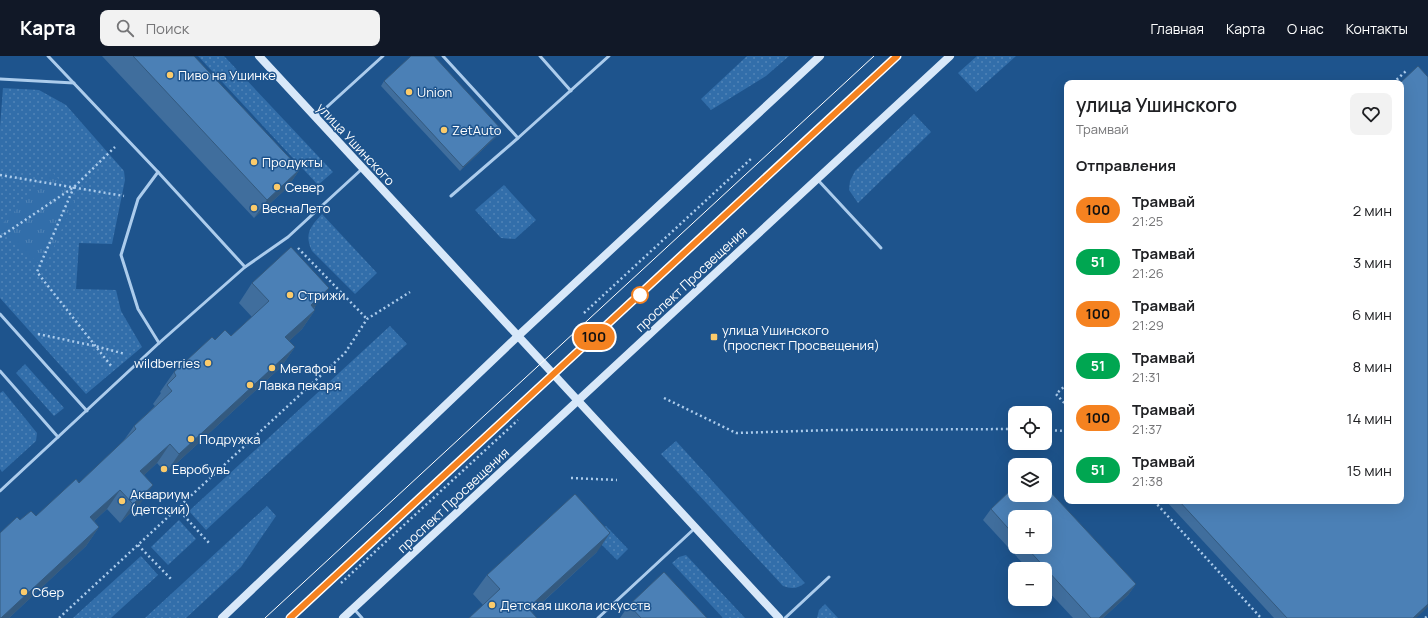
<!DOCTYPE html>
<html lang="ru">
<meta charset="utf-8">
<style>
:root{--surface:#fff;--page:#f2f2f2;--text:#202124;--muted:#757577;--accent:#111827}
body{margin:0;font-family:Manrope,sans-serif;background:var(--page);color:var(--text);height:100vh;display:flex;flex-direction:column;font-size:15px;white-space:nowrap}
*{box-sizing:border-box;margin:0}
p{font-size:13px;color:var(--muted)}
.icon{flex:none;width:22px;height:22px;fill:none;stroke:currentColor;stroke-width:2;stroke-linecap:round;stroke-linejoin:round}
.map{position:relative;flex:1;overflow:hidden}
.details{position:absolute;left:1064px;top:24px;width:340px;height:424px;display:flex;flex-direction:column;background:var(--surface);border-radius:8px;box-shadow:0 4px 16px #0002}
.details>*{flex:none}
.badge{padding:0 8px;border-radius:13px;font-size:14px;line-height:26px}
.fabs{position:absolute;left:1008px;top:350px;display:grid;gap:8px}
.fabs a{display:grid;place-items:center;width:44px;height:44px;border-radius:8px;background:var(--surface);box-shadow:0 4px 16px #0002;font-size:20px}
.map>.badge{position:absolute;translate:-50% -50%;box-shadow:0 0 0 2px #fff}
h2{padding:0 12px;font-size:15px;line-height:36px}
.round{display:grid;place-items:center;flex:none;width:42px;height:42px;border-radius:8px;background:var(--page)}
.summary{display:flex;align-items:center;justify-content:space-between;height:68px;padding:0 12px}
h1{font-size:19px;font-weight:600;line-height:30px}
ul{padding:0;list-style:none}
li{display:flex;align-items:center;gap:12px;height:52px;padding:0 12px}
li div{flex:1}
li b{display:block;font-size:15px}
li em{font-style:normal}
li .badge{min-width:44px;font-weight:700;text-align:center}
header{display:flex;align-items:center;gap:24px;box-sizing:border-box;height:56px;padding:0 20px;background:var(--accent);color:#fff}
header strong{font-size:19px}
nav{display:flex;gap:22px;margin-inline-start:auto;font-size:14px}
.search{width:280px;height:36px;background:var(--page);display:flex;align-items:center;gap:10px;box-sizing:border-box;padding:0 14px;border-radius:8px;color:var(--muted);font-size:15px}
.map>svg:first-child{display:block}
.grass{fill:url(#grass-dots)}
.park{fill:url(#park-tufts)}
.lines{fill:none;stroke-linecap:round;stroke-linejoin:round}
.path{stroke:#acccec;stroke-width:2.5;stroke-dasharray:2 3;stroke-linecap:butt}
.lane{stroke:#acccec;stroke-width:3}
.secondary{stroke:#d8e8f9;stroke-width:8}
.tram{stroke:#fff;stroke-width:1}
.wall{fill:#406e9d;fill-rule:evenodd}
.shaded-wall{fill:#345a7f}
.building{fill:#4b80b6;stroke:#345a7f}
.line-casing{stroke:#fff;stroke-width:9}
.line{stroke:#f58220;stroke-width:6}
.poi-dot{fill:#fbcb6b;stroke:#1e548d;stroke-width:1.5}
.stop-dot{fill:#fff;stroke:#f58220;stroke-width:2}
.labels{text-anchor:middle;stroke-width:3;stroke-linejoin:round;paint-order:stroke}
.poi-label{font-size:13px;fill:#fff;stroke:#1e548d;text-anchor:start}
.street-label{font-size:13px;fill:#fff;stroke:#1e548d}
</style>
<header>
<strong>Карта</strong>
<div class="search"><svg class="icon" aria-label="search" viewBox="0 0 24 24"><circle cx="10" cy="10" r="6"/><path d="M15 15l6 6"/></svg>Поиск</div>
<nav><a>Главная</a><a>Карта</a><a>О нас</a><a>Контакты</a></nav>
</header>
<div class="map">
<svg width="1428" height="562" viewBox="0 0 1428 562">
<defs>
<pattern id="grass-dots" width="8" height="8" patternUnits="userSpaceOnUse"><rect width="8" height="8" fill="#326eaa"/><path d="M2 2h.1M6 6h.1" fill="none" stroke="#5184b7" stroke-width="1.8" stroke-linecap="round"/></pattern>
<pattern id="park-tufts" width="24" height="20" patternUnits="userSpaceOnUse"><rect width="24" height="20" fill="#326eaa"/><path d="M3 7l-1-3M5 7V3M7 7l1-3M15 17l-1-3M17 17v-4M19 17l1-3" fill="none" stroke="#5184b7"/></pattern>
</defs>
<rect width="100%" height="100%" fill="#1e548d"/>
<!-- grass -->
<g class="grass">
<path d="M198,0H224L333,116L318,129Z"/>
<path d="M747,0H789L766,20L711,54L701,43Z"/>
<path d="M977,0H1016L976,36L958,17Z"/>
<path d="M3,32L39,34L66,49L124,115L125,124L112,188L79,187L76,233L116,234L121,255L142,291L86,338L0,242V71Z"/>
<path d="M914,58L931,76L858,147L849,134L850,125L855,115Z"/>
<path d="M504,129L536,164L515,183L501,182L475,154Z"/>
<path d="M322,158L377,217L355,238L312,195C304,178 310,171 322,158Z"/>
<path d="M390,270L407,288L206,474L189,455Z"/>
<path d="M25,308L64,352L54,360L16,317Z"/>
<path d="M3,335L37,377L36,385L2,416L0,413V337Z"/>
<path d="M676,385L805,527C797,533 792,533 783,530L661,398Z"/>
<path d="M267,450L276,460L241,511L186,562H145Z"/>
<path d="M179,464L196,483L168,509L151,491Z"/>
<path d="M606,470L628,493L617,504L595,482Z"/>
<path d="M686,499L745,562H723L672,507L679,501Z"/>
<path d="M141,500L158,519L111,562H73Z"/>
<path d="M825,548L838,562H817L819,554Z"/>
</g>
<!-- park -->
<path class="park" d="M53,117L76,142L44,212L0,174V170Z"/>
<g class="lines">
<!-- path -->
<g class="path">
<path d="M1393,27L1406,15"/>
<path d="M0,119L124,140"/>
<path d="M74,131L37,216L112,311"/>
<path d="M0,181L74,131L115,91"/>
<path d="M298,192L367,263"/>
<path d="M584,257L753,101"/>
<path d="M38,278L95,290L125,298"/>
<path d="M1067,328L1056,338L1067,350"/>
<path d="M664,342L736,377L832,374L1015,373"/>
<path d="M1045,374L1067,375"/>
<path d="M571,422L617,424"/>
<path d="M1154,445L1261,562"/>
<path d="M177,452L209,487"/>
<path d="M138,489L171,523"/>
<path d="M341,527L518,364"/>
<path d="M59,562L345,297L367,263L410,236"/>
<path d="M1425,562L1428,560"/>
</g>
<!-- lane -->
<g class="lane">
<path d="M48,0L158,116L245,211"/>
<path d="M443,0L518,82L609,0"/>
<path d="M540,0L571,35"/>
<path d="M0,23L74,27"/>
<path d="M317,60L383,0"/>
<path d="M158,116L138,143L121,199L138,253L159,287"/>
<path d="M817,123L881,192"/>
<path d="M451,140L518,82"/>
<path d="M0,258L87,355"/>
<path d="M0,315L58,381"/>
<path d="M0,435L159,287L245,211L288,181L363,112"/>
<path d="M354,553L362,562"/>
<path d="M598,562L694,473"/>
<path d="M785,562L829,521"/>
</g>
<!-- secondary -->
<g class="secondary">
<path d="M259,0L779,562"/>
<path d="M222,562L518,280L820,0"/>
<path d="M343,562L950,0"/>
</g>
<!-- tram -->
<g class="tram">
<path d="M265,562L874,0"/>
<path d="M290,562L898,0"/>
</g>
</g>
<!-- wall -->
<g class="wall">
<path d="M102,0H194L300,113L287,132L254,162Z"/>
<path d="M384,25L502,74L499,78L460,115L381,30Z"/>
<path d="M252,227L315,251L314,253L315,254L302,273L289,285L295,291L281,311L166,417L157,407L144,419L140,448L120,467L107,453L94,465L99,471L86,490L9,562H0L20,464L36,460L79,427L122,387L134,370L155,350L153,348L161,337L160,336L174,316L215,284L231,280L252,261L239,247Z"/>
<path d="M1015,430V439H1045V430L1136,528L1128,539L1103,562H1073L1045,532V513H1028L983,464L991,453ZM1015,461H1045V491H1015Z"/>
<path d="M1166,445H1401L1416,562H1274Z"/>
<path d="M597,496L532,556L483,549L473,538L487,519Z"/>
<path d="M629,549L707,562H620Z"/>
</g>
<!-- shaded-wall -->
<g class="shaded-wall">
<path d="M502,74L499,78L460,115L463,111Z"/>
<path d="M300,113L287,132L254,162L267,144Z"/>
<path d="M329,232L315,251L297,268L311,249Z"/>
<path d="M315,254L302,273L272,301L285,281Z"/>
<path d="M295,291L281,311L166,417L179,398Z"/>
<path d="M170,388L157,407L127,435L140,415Z"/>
<path d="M153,429L140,448L120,467L133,448Z"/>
<path d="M120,434L107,453L77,481L90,461Z"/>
<path d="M99,471L86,490L9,562H1Z"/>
<path d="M610,477L597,496L525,562L528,552Z"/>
<path d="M1136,528L1128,539L1103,562H1099Z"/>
<path d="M1428,548V551L1416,562H1413Z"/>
</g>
<!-- building -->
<g class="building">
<path d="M133,0H194L300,113L267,144Z"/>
<path d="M411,0H434L502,74L463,111L384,25Z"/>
<path d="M1418,10L1428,21V548L1413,562H1287L1179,445H1401V27H1400Z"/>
<path d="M291,191L329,232L311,249L315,254L285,281L295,291L179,398L170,388L140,415L153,429L133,448L120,434L90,461L99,471L1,562H0V477L17,461L20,464L31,455L36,460L76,423L79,427L136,373L134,370L172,335L167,329L176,320L174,316L212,281L215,284L225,274L231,280L269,245L252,227Z"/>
<path d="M1015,430V439H1045V430L1136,528L1099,562H1091L1026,491H1045V461H1015V480L991,453Z"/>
<path d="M575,438L610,477L528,552L537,562H469L500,533L487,519Z"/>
<path d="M664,516L707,562H641L629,549Z"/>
</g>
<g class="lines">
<!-- line casing -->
<g class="line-casing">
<path id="line" d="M290,562L897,0"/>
</g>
<!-- line -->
<use href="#line" class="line"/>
</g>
<!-- markers -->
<g class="poi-dot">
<circle cx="170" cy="19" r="4"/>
<circle cx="409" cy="36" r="4"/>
<circle cx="444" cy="74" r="4"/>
<circle cx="254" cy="106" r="4"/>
<circle cx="277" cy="131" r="4"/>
<circle cx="254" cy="152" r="4"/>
<circle cx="290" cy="239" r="4"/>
<rect x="710" y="277" width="8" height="8" rx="2"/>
<circle cx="208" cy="307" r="4"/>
<circle cx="272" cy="312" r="4"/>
<circle cx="250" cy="329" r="4"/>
<circle cx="191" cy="383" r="4"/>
<circle cx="164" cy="413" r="4"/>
<circle cx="122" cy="445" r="4"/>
<circle cx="24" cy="536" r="4"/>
<circle cx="492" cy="549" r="4"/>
</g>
<circle class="stop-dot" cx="640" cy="239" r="8"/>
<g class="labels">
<!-- poi labels -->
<g class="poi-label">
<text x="178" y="24">Пиво на Ушинке</text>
<text x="417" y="41">Union</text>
<text x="452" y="79">ZetAuto</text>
<text x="262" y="111">Продукты</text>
<text x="285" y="136">Север</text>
<text x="262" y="157">ВеснаЛето</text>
<text x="298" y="244">Стрижи</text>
<text x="722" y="279">улица Ушинского<tspan x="722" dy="15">(проспект Просвещения)</tspan></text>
<text x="200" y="312" text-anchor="end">wildberries</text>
<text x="280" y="317">Мегафон</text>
<text x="258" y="334">Лавка пекаря</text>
<text x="199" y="388">Подружка</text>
<text x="172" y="418">Евробувь</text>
<text x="130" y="443">Аквариум<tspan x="130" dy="15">(детский)</tspan></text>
<text x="32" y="541">Сбер</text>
<text x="500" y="554">Детская школа искусств</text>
</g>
<!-- street labels -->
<g class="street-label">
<text transform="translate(356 88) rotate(47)" y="5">улица Ушинского</text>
<text transform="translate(691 223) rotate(-43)" y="5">проспект Просвещения</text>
<text transform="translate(453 444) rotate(-43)" y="5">проспект Просвещения</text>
</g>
</g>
</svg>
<div class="fabs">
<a><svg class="icon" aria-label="locate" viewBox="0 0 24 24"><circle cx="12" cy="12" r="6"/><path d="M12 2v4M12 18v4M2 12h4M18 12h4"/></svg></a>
<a><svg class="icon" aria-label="layers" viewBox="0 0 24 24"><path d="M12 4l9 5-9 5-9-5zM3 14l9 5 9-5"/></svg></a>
<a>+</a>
<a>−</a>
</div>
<b class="badge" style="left:594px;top:281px;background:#f58220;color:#111">100</b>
<section class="details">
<div class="summary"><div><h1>улица Ушинского</h1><p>Трамвай</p></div><a class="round"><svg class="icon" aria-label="heart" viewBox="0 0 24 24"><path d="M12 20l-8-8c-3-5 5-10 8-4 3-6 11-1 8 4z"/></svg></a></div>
<h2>Отправления</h2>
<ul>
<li><span class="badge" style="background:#f58220;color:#111">100</span><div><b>Трамвай</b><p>21:25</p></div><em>2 мин</em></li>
<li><span class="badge" style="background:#00a651;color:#fff">51</span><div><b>Трамвай</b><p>21:26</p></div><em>3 мин</em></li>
<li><span class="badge" style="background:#f58220;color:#111">100</span><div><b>Трамвай</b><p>21:29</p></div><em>6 мин</em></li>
<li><span class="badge" style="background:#00a651;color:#fff">51</span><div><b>Трамвай</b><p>21:31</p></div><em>8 мин</em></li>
<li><span class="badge" style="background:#f58220;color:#111">100</span><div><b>Трамвай</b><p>21:37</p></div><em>14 мин</em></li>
<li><span class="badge" style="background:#00a651;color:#fff">51</span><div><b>Трамвай</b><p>21:38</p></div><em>15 мин</em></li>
</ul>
</section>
</div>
